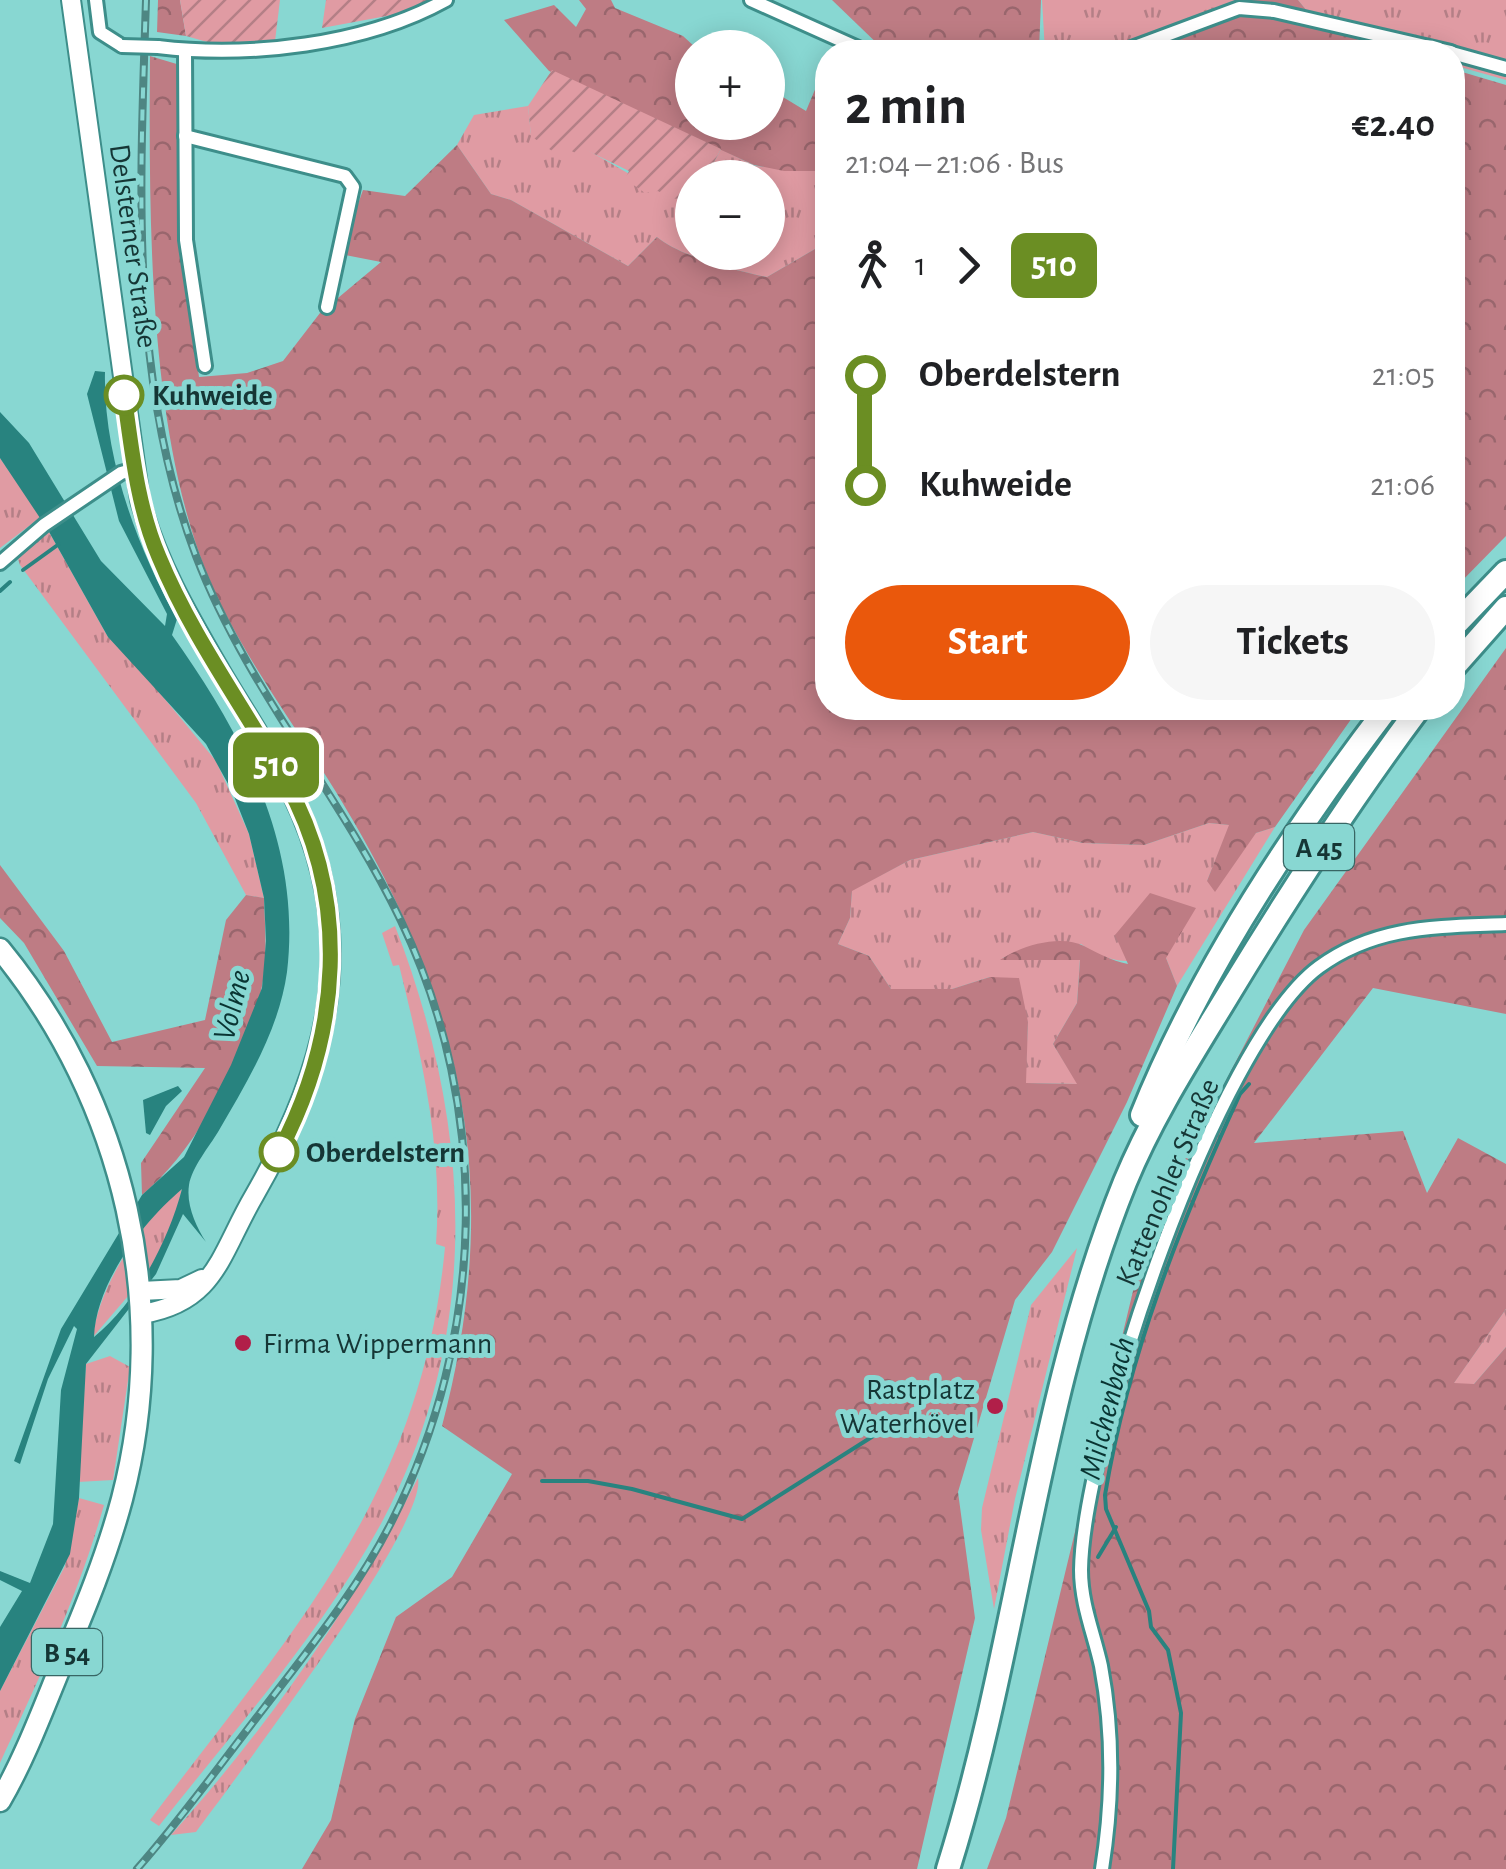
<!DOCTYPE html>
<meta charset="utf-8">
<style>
:root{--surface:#fff;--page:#f6f6f6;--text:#202124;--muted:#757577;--accent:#ea580c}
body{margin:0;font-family:"Alegreya Sans",sans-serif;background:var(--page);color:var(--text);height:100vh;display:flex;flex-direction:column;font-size:38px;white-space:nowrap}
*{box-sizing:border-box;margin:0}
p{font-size:32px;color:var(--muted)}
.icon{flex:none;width:55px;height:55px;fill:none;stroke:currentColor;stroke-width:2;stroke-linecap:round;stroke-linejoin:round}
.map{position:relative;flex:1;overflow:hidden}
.panel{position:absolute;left:815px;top:40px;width:650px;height:680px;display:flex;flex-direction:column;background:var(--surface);border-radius:40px;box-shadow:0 5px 25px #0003}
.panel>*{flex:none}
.badge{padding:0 20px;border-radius:15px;font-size:35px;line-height:65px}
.fabs{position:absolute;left:675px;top:30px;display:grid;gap:20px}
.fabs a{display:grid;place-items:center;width:110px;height:110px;border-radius:50%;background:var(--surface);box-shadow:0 5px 25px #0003;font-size:50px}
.map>.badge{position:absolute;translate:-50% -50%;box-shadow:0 0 0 5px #fff}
.legs{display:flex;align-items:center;gap:15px;height:110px;padding:0 30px;font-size:32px}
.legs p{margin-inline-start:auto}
.headline{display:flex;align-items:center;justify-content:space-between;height:170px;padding:0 30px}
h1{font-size:55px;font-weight:700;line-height:75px}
.action{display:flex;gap:20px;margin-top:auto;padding:20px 30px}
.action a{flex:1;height:115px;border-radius:60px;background:var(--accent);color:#fff;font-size:40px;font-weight:700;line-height:115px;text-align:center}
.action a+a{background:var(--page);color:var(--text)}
ul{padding:0 30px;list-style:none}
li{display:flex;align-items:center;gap:35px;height:110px;font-size:38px}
li i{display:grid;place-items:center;width:15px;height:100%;margin:0 12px;background:currentColor}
li i::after{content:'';width:25px;height:25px;margin:-12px;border:8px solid;border-radius:50%;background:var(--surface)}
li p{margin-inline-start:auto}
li:first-child i{background:linear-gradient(#0000 50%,currentColor 0)}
li:last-child i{background:linear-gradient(currentColor 50%,#0000 0)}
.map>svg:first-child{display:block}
.grass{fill:url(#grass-tufts)}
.forest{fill:url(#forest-crowns)}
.garden{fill:url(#garden-furrows)}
.water{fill:#28837f;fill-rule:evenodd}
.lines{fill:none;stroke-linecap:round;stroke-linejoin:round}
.stream{stroke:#28837f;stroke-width:4}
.street-casing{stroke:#3d8e8a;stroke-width:18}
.secondary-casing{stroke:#3d8e8a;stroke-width:22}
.primary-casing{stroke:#3d8e8a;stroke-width:25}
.highway-casing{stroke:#3d8e8a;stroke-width:28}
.street{stroke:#fff;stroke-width:12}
.secondary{stroke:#fff;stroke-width:18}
.primary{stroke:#fff;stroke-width:20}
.highway{stroke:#fff;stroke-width:22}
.rail-casing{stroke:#4e8683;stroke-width:8}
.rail{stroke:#88d7d2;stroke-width:4;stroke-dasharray:11;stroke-linecap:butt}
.street-bridge-casing{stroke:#3d8e8a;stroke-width:18;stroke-linecap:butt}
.street-bridge{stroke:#fff;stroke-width:12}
.line-1-casing{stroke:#fff;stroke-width:22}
.line-1{stroke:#6b8e23;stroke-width:15}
.stop-1-dot{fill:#fff;stroke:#6b8e23;stroke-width:5}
.poi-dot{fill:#b11f49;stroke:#88d7d2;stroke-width:4}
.labels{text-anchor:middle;stroke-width:10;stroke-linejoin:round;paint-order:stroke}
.shield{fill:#88d7d2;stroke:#386664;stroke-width:2.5}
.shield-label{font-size:28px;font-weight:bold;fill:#153635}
.street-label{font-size:30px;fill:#153635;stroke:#88d7d2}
.stop-label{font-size:30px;font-weight:bold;fill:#153635;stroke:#88d7d2;text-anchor:start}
.poi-label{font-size:30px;fill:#153635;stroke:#88d7d2;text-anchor:start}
.water-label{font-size:32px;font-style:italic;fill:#093432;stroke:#88d7d2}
</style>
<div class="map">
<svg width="1506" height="1869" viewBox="0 0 1506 1869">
<defs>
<pattern id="grass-tufts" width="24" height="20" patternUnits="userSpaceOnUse" patternTransform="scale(2.5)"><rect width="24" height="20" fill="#e09ba3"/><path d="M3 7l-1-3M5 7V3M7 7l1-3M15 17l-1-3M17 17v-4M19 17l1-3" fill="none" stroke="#b47f86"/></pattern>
<pattern id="forest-crowns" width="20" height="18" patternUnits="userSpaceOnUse" patternTransform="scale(2.5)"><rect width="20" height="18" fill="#be7c84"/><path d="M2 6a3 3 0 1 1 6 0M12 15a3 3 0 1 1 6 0" fill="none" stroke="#99666d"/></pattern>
<pattern id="garden-furrows" width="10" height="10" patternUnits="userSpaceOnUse" patternTransform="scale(2.5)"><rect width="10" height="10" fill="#e09ba3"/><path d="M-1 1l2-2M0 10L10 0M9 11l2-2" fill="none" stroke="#b47f86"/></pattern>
</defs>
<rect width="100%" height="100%" fill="#88d7d2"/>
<!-- grass -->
<g class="grass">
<path d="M1042,0H1239L1106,52H1045Z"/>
<path d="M1298,0H1506V80L1453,65L1452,52H1407L1321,28Z"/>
<path d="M528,106L531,135L584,148L659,191L692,197V252H768V178L706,177L721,149L755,166L827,171V242L767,277C737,271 679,256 657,237L628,266L511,200L491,194L457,145L474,115Z"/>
<path d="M0,458L41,517L0,548Z"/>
<path d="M48,530L108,637L131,658L216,761L249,834L264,898L246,895L196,803L20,565L18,559Z"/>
<path d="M1209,823L1230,825L1207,881L1256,833L1275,827L1177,986L1166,958C1133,963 1109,965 1081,944L1002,958L1080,959L1077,1003L1053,1044L1078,1084L1025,1083L1028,1022L990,977L952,989H891L869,956L838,944L850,918L852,890L910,860L1033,832L1083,843L1144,845Z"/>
<path d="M395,926C471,1122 484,1329 383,1520C324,1630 236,1728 159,1826L150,1820C292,1631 422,1495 445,1247L436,1244C443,1148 422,1058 399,965L393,966L382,933Z"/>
<path d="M182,1189L173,1224L153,1267L93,1337C98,1287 143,1218 182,1189Z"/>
<path d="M1077,1248L1015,1499L994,1609L981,1530L982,1508L1031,1305Z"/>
<path d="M1506,1309V1347L1474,1384H1453Z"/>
<path d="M110,1356L130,1367L113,1480L78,1482L86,1364Z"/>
<path d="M418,1478C428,1526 234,1780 196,1832L171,1835C267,1728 353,1606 418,1478Z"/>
<path d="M79,1498L104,1505C79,1594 39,1679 0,1763V1691L65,1566Z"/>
</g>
<!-- forest -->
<g class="forest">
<path d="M158,0H180L186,36L157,32Z"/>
<path d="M579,0H611L615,8L683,36L695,47L692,122H768V88L806,111L827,61V171H784L754,165L549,71L504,20L554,5L576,27L586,9Z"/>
<path d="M832,0H1041L1039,52H886Z"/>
<path d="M1239,0H1298L1321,28L1399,52H1135Z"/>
<path d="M150,56L180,65L179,227L199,377L247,373L283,361L320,313L381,262L340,254L363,190L405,196L457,145L491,194L511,200L628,266L657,237C679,256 737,271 767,277L827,242L828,708H1359L1275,827L1256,833L1215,892L1207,881L1229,825L1209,823L1144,845L1083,843L1033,832L910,860L852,891L850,918L838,944L869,956L891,989H952L990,977L1019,978L1028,1022L1026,1083L1077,1084L1053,1044L1077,1003L1080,960H1000C1020,946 1060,934 1084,946C1100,954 1110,960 1128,964L1115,935L1150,893L1196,908L1166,958L1177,986L1127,1102L1052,1252L1015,1300L958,1492L975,1618L917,1869H302L331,1820L355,1719L396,1617L452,1577L512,1474L442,1426C505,1188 464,1000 336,792C288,714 228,637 198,550C148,404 149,210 150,56Z"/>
<path d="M1452,69L1506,85V536L1453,590Z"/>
<path d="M1506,648V1014L1373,988L1254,1143L1403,1131L1427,1193L1458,1138L1506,1164V1309L1454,1383L1474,1384L1506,1347V1869H987L1006,1818L1147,1233L1304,930Z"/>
<path d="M0,865L64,951L112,1042L205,1020L226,920L246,895L264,898C265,929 268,961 261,991C244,1059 196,1151 142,1195L141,1163L205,1068L97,1066L24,943L0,918Z"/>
</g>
<!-- garden -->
<g class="garden">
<path d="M180,0H280L275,41L225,47L186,36Z"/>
<path d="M326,0H428L403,13L322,28Z"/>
<path d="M552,70L721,149L706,177L692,178L691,200L669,198L658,191L645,193L625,179L629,171L584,149L579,155L566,148L552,151L531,136L528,106Z"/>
</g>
<!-- water -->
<g class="water">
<path d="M95,371L105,372C103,456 137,547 177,619L172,635C243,735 302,845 287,972C279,1030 247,1082 218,1132C209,1147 192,1167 189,1185C186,1205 196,1226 206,1242L183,1214L156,1274L86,1364L79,1498L70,1554L0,1691V1627L22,1591L0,1580V1571L30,1583L53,1524L61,1390L77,1329L74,1326L48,1379L20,1464L14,1461L61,1329L142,1195L184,1157L231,1065L262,988L266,941L264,898L249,834L232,791L206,744L108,637L48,530L0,458V412L29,443L101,561L165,626L167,614L119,521L87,394ZM182,1189C168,1242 136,1303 94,1337C96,1283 142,1223 182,1189Z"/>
<path d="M178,1086L182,1091L166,1106L150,1135L146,1133L143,1100Z"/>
</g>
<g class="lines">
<!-- stream -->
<g class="stream">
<path d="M23,570L59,544"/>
<path d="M0,591L10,582"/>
<path d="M542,1481H588L632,1489L742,1519L878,1433"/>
<path d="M1098,1557L1116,1527"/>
<path d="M1173,1869L1181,1713L1168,1650L1151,1627L1149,1611L1106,1509L1105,1495C1128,1355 1181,1222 1240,1094L1249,1084"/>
</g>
<!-- street casing -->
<g class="street-casing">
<g id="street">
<path d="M96,0L100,32L122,46"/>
<path d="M751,0L867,52"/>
<path d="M158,47C249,58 365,45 446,0"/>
<path d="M185,52L186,240L205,366"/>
<path d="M1121,52L1239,8L1274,11L1451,52"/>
<path d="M1452,53L1506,68"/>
<path d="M185,136L345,176L353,187L327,307"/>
<path d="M0,563L44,525L121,473L135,469"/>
<path d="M1102,1869C1113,1800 1114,1735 1101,1666C1094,1634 1081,1604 1081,1570C1083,1441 1216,1043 1319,967C1376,925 1438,927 1506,924"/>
</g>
</g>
<!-- secondary casing -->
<g class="secondary-casing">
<g id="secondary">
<path d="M71,0L140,500C157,562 188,615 220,670C244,711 272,752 292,794C362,938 330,1064 254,1196C220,1254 216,1302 142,1314"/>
<path d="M141,1291L181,1289L202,1279"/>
</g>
</g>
<!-- primary casing -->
<g class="primary-casing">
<path id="primary" d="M0,949C125,1101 172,1307 122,1499C107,1555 85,1609 62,1663C43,1709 25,1758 0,1801"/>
</g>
<!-- highway casing -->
<g class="highway-casing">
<g id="highway">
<path d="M1452,628L1506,572"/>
<path d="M1452,669L1506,608"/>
<path d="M1142,1115C1200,971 1293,831 1387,708"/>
<path d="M948,1869C1019,1644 1036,1402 1125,1182C1153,1114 1193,1053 1231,990C1290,893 1351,799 1419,708"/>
</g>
</g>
<!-- street -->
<use href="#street" class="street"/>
<!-- secondary -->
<use href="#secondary" class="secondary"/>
<!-- primary -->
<use href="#primary" class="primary"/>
<!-- highway -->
<use href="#highway" class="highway"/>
<!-- rail casing -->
<g class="rail-casing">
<path id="rail" d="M137,1869C182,1818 222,1762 264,1708C309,1649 357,1590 391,1523C486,1336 492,1111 401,921C341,795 246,687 196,556C129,380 140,185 146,0"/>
</g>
<!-- rail -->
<use href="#rail" class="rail"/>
<!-- street-bridge casing -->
<g class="street-bridge-casing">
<path id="street-bridge" d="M122,46L158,47"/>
</g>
<!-- street-bridge -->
<use href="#street-bridge" class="street-bridge"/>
</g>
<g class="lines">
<!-- line-1 casing -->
<g class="line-1-casing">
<path id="line-1" d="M124,395C132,450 137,506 159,557C192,637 244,707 286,782C351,900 341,1034 279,1152"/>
</g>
<!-- line-1 -->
<use href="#line-1" class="line-1"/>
</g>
<!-- markers -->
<g class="stop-1-dot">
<circle cx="124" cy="395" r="18"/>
<circle cx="279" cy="1152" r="18"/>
</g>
<g class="poi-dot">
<circle cx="243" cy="1343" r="10"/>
<circle cx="995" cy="1406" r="10"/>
</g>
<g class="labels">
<!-- shield labels -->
<g class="shield">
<rect x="1284" y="824" width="70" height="46" rx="8"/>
<rect x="32" y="1629" width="70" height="46" rx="8"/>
</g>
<g class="shield-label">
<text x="1319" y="857">A 45</text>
<text x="67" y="1662">B 54</text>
</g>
<!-- street labels -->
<g class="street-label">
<text transform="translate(134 246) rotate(82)" y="10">Delsterner Straße</text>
<text transform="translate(1167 1182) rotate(-67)" y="10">Kattenohler Straße</text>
</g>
<!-- stop labels -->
<g class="stop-label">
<text x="152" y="405">Kuhweide</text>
<text x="306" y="1162">Oberdelstern</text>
</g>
<!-- poi labels -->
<g class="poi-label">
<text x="263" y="1353">Firma Wippermann</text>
<text x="975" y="1399" text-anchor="end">Rastplatz<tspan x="975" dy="34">Waterhövel</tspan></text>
</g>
<!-- water labels -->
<g class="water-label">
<text transform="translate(231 1005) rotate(-76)" y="11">Volme</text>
<text transform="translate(1106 1408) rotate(-76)" y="11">Milchenbach</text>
</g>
</g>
</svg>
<div class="fabs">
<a>+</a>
<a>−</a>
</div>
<b class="badge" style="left:276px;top:765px;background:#6b8e23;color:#fff">510</b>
<section class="panel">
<div class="headline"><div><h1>2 min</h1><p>21:04 – 21:06 · Bus</p></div><b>€2.40</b></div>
<div class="legs"><svg class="icon" aria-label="walk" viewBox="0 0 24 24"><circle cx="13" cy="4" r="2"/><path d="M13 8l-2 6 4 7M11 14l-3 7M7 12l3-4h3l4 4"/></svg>1<svg class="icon" aria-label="forward" viewBox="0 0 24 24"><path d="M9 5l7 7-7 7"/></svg><b class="badge" style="background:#6b8e23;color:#fff">510</b></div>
<ul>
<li><i style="color:#6b8e23"></i><b>Oberdelstern</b><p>21:05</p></li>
<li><i style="color:#6b8e23"></i><b>Kuhweide</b><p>21:06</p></li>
</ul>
<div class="action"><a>Start</a><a>Tickets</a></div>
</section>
</div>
